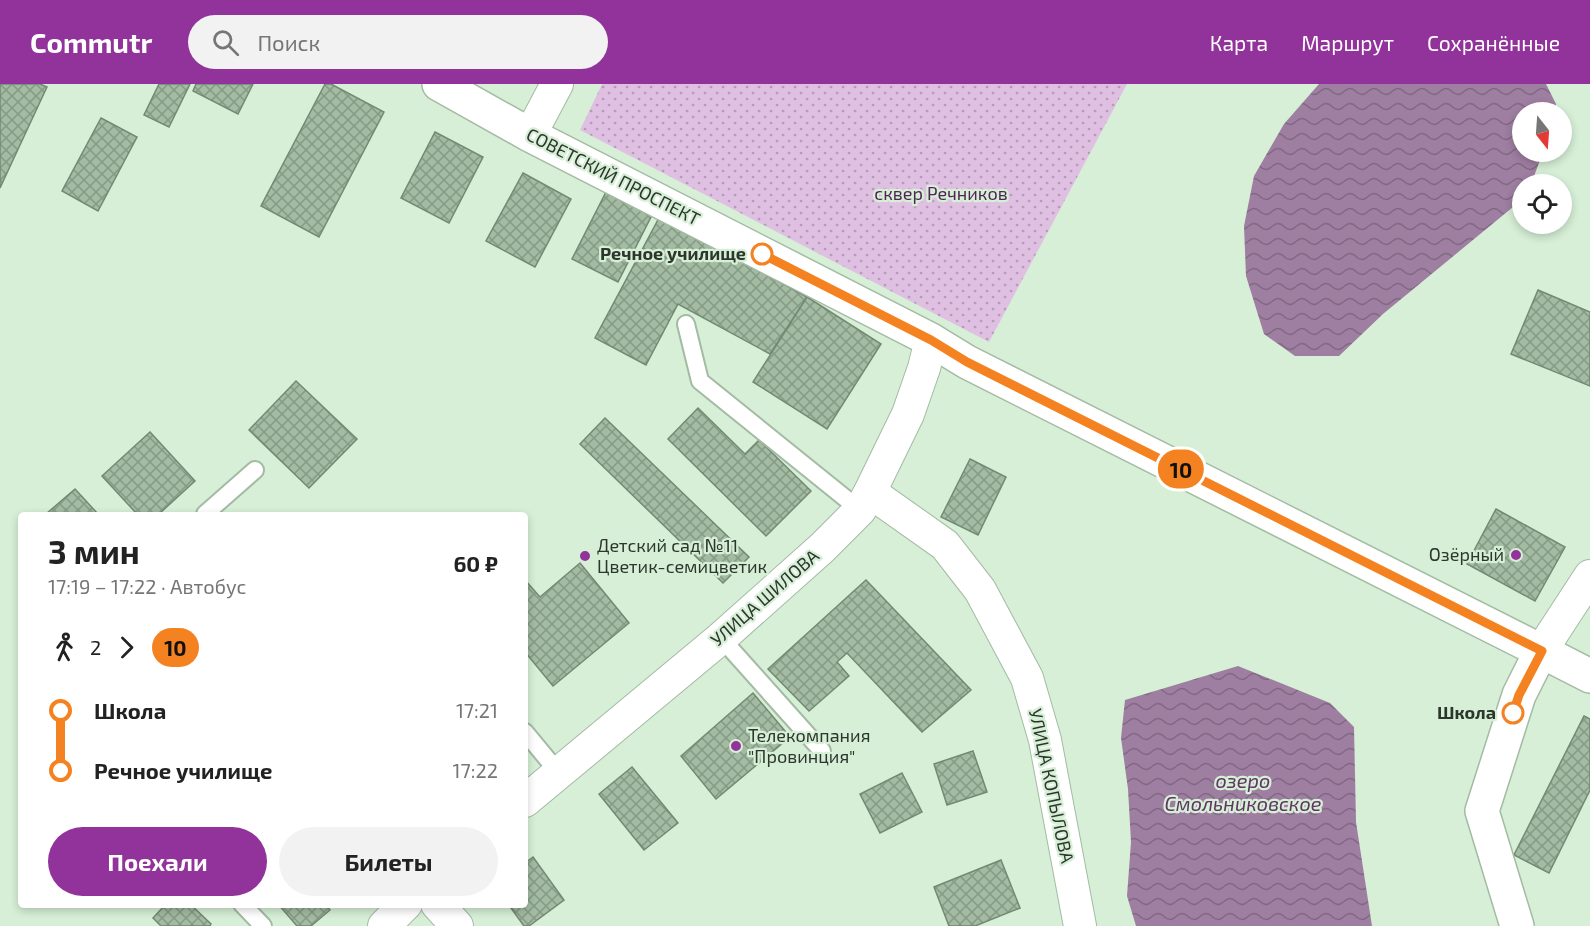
<!DOCTYPE html>
<html lang="ru">
<meta charset="utf-8">
<style>
:root{--surface:#fff;--page:#f2f2f2;--text:#222;--muted:#767676;--accent:#92329b}
body{margin:0;font-family:"Exo 2",sans-serif;background:var(--page);color:var(--text);height:100vh;display:flex;flex-direction:column;font-size:22px;white-space:nowrap}
*{box-sizing:border-box;margin:0}
p{font-size:20px;color:var(--muted)}
.icon{flex:none;width:33px;height:33px;fill:none;stroke:currentColor;stroke-width:2;stroke-linecap:round;stroke-linejoin:round}
.map{position:relative;flex:1;overflow:hidden}
.panel{position:absolute;left:18px;top:428px;width:510px;height:396px;display:flex;flex-direction:column;background:var(--surface);border-radius:6px;box-shadow:0 3px 9px #0003}
.panel>*{flex:none}
.badge{padding:0 12px;border-radius:20px;font-size:21px;line-height:39px}
.needle{width:39px;rotate:163deg}
.controls{position:absolute;left:1512px;top:18px;display:grid;gap:12px}
.controls a{display:grid;place-items:center;width:60px;height:60px;border-radius:50%;background:var(--surface);box-shadow:0 3px 9px #0003;font-size:30px}
.map>.badge{position:absolute;translate:-50% -50%;box-shadow:0 0 0 3px #fff}
.legs{display:flex;align-items:center;gap:9px;height:66px;padding:0 30px;font-size:20px}
.legs p{margin-inline-start:auto}
.headline{display:flex;align-items:center;justify-content:space-between;height:102px;padding:0 30px}
h1{font-size:33px;font-weight:700;line-height:45px}
.button{display:flex;gap:12px;margin-top:auto;padding:12px 30px}
.button a{flex:1;height:69px;border-radius:36px;background:var(--accent);color:#fff;font-size:24px;font-weight:700;line-height:69px;text-align:center}
.button a+a{background:var(--page);color:var(--text)}
ul{padding:0 30px;list-style:none}
li{display:flex;align-items:center;gap:21px;height:60px;font-size:22px}
li i{display:grid;place-items:center;width:9px;height:100%;margin:0 8px;background:currentColor}
li i::after{content:'';width:15px;height:15px;margin:-8px;border:4px solid;border-radius:50%;background:var(--surface)}
li p{margin-inline-start:auto}
li:first-child i{background:linear-gradient(#0000 50%,currentColor 0)}
li:last-child i{background:linear-gradient(currentColor 50%,#0000 0)}
header{display:flex;align-items:center;gap:36px;box-sizing:border-box;height:84px;padding:0 30px;background:var(--accent);color:#fff}
header strong{font-size:28px}
nav{display:flex;gap:33px;margin-inline-start:auto;font-size:21px}
.search{width:420px;height:54px;background:var(--page);display:flex;align-items:center;gap:15px;box-sizing:border-box;padding:0 21px;border-radius:33px;color:var(--muted);font-size:22px}
.map>svg:first-child{display:block}
.green{fill:url(#green-dots)}
.water{fill:url(#water-waves)}
.building{fill:url(#building-cross-hatch);stroke:#728972;stroke-width:1.5}
.lines{fill:none;stroke-linecap:round;stroke-linejoin:round}
.service-casing{stroke:#a3bba3;stroke-width:20}
.minor-casing{stroke:#a3bba3;stroke-width:34}
.tertiary-casing{stroke:#a3bba3;stroke-width:36}
.secondary-casing{stroke:#a3bba3;stroke-width:36}
.service{stroke:#fff;stroke-width:16}
.minor{stroke:#fff;stroke-width:32}
.tertiary{stroke:#fff;stroke-width:33}
.secondary{stroke:#fff;stroke-width:33}
.line-1-casing{stroke:#fff;stroke-width:14}
.line-1{stroke:#f58220;stroke-width:9}
.stop-1-dot{fill:#fff;stroke:#f58220;stroke-width:3}
.poi-dot{fill:#92329b;stroke:#d6efd6;stroke-width:2}
.labels{text-anchor:middle;stroke-width:4.5;stroke-linejoin:round;paint-order:stroke}
.street-label{font-size:18px;fill:#2c362c;stroke:#d6efd6}
.park-label{font-size:18px;fill:#502554;stroke:#d6efd6}
.stop-label{font-size:18px;font-weight:bold;fill:#2c362c;stroke:#d6efd6;text-anchor:end}
.poi-label{font-size:18px;fill:#2c362c;stroke:#d6efd6;text-anchor:start}
.water-label{font-size:20px;font-style:italic;fill:#603464;stroke:#d6efd6}
</style>
<header>
<strong>Commutr</strong>
<div class="search"><svg class="icon" aria-label="search" viewBox="0 0 24 24"><circle cx="10" cy="10" r="6"/><path d="M15 15l6 6"/></svg>Поиск</div>
<nav><a>Карта</a><a>Маршрут</a><a>Сохранённые</a></nav>
</header>
<div class="map">
<svg width="1590" height="842" viewBox="0 0 1590 842">
<defs>
<pattern id="green-dots" width="8" height="8" patternUnits="userSpaceOnUse" patternTransform="scale(1.5)"><rect width="8" height="8" fill="#dfc0e2"/><path d="M2 2h.1M6 6h.1" fill="none" stroke="#b59db7" stroke-width="1.8" stroke-linecap="round"/></pattern>
<pattern id="water-waves" width="16" height="10" patternUnits="userSpaceOnUse" patternTransform="scale(1.5)"><rect width="16" height="10" fill="#9e7ea1"/><path d="M0 5q4-4 8 0t8 0" fill="none" stroke="#816883"/></pattern>
<pattern id="building-cross-hatch" width="8" height="8" patternUnits="userSpaceOnUse" patternTransform="scale(1.5)"><rect width="8" height="8" fill="#a3bba2"/><path d="M0 0l8 8M0 8l8-8" fill="none" stroke="#859984"/></pattern>
</defs>
<rect width="100%" height="100%" fill="#d6efd6"/>
<!-- green -->
<path class="green" d="M602,0H1127L989,258L580,46Z"/>
<!-- water -->
<g class="water">
<path d="M1319,0H1546L1556,20L1554,28H1522V68H1543L1533,95L1529,100H1522V110L1513,123L1383,230L1339,272H1295L1264,250L1246,192L1244,142L1254,92L1284,40Z"/>
<path d="M1238,582L1330,619L1354,643L1356,738L1372,842H1136L1127,812L1131,758L1128,705L1121,654L1125,616Z"/>
</g>
<!-- building -->
<g class="building">
<path d="M0,0H40L47,3L0,104Z"/>
<path d="M159,0H190L169,43L144,31Z"/>
<path d="M196,0H253L238,30L193,7Z"/>
<path d="M325,0H331L384,28L319,153L261,122Z"/>
<path d="M101,34L137,53L98,127L62,107Z"/>
<path d="M435,48L483,73L449,139L401,114Z"/>
<path d="M523,89L571,115L535,183L486,157Z"/>
<path d="M606,108L652,131L618,198L572,175Z"/>
<path d="M660,132L807,213L770,270L678,220L646,281L595,254Z"/>
<path d="M1538,206L1590,228V302L1511,270Z"/>
<path d="M807,213L881,260L827,345L753,298Z"/>
<path d="M296,297L357,355L309,404L249,346Z"/>
<path d="M698,324L745,370L759,356L811,407L766,452L668,355Z"/>
<path d="M605,334L749,473L723,499L580,360Z"/>
<path d="M150,348L195,397L159,430H137L102,392Z"/>
<path d="M970,375L1006,393L978,451L941,433Z"/>
<path d="M75,405L98,430H46Z"/>
<path d="M1496,425L1565,463L1535,517L1467,480Z"/>
<path d="M580,479L629,539L553,602L525,568V496L540,513Z"/>
<path d="M866,496L971,606L922,648L847,569L837,578L849,592L809,627L768,585Z"/>
<path d="M753,609L790,653L716,715L681,672Z"/>
<path d="M1584,632L1590,635V706L1549,789L1514,771Z"/>
<path d="M973,667L987,708L947,721L934,680Z"/>
<path d="M632,683L678,739L644,766L599,710Z"/>
<path d="M902,689L922,728L880,749L860,710Z"/>
<path d="M533,773L564,816L529,842H524L508,820H525V779Z"/>
<path d="M1001,776L1020,824L975,842H949L934,803Z"/>
<path d="M166,820H190L211,840L210,842H161L153,834Z"/>
<path d="M278,820H325L330,826L311,842H297Z"/>
</g>
<g class="lines">
<!-- service casing -->
<g class="service-casing">
<g id="service">
<path d="M686,240L700,297L860,426"/>
<path d="M205,430L255,386"/>
<path d="M721,554L822,667"/>
<path d="M525,648L558,688"/>
<path d="M242,820L263,842"/>
</g>
</g>
<!-- minor casing -->
<g class="minor-casing">
<g id="minor">
<path d="M530,51L557,0"/>
<path d="M870,408L945,461L980,506L1027,594L1045,656L1080,842"/>
<path d="M1541,567L1590,492"/>
<path d="M525,717L721,554L822,464L860,426L870,408L908,330L924,284L931,256"/>
<path d="M437,820L457,842"/>
<path d="M384,842L406,820"/>
</g>
</g>
<!-- tertiary casing -->
<g class="tertiary-casing">
<path id="tertiary" d="M1541,567L1590,592"/>
</g>
<!-- secondary casing -->
<g class="secondary-casing">
<path id="secondary" d="M439,0L530,51L931,256L967,278L1541,567L1519,611L1482,727L1517,842"/>
</g>
<!-- service -->
<use href="#service" class="service"/>
<!-- minor -->
<use href="#minor" class="minor"/>
<!-- tertiary -->
<use href="#tertiary" class="tertiary"/>
<!-- secondary -->
<use href="#secondary" class="secondary"/>
</g>
<g class="lines">
<!-- line-1 casing -->
<g class="line-1-casing">
<path id="line-1" d="M762,170L931,256L967,278L1542,567L1519,611L1513,629"/>
</g>
<!-- line-1 -->
<use href="#line-1" class="line-1"/>
</g>
<!-- markers -->
<g class="stop-1-dot">
<circle cx="762" cy="170" r="10"/>
<circle cx="1513" cy="629" r="10"/>
</g>
<g class="poi-dot">
<circle cx="1516" cy="471" r="6"/>
<circle cx="585" cy="472" r="6"/>
<circle cx="736" cy="662" r="6"/>
</g>
<g class="labels">
<!-- street labels -->
<g class="street-label">
<text transform="translate(613 93) rotate(27)" y="6">СОВЕТСКИЙ ПРОСПЕКТ</text>
<text transform="translate(765 514) rotate(-41)" y="6">УЛИЦА ШИЛОВА</text>
<text transform="translate(1051 702) rotate(78)" y="6">УЛИЦА КОПЫЛОВА</text>
</g>
<!-- park labels -->
<g class="park-label">
<text x="941" y="116">сквер Речников</text>
</g>
<!-- stop labels -->
<g class="stop-label">
<text x="746" y="176">Речное училище</text>
<text x="1496" y="635">Школа</text>
</g>
<!-- poi labels -->
<g class="poi-label">
<text x="597" y="468">Детский сад №11<tspan x="597" dy="21">Цветик-семицветик</tspan></text>
<text x="1504" y="477" text-anchor="end">Озёрный</text>
<text x="748" y="658">Телекомпания<tspan x="748" dy="21">"Провинция"</tspan></text>
</g>
<!-- water labels -->
<g class="water-label">
<text x="1243" y="704">озеро<tspan x="1243" dy="23">Смольниковское</tspan></text>
</g>
</g>
</svg>
<div class="controls">
<a><svg class="needle" viewBox="-14 -14 28 28"><path d="M0-13l5 13h-10z" fill="#e53935"/><path d="M0 13l5-13h-10z" fill="#767676"/></svg></a>
<a><svg class="icon" aria-label="locate" viewBox="0 0 24 24"><circle cx="12" cy="12" r="6"/><path d="M12 2v4M12 18v4M2 12h4M18 12h4"/></svg></a>
</div>
<b class="badge" style="left:1181px;top:385px;background:#f58220;color:#111">10</b>
<section class="panel">
<div class="headline"><div><h1>3 мин</h1><p>17:19 – 17:22 · Автобус</p></div><b>60 ₽</b></div>
<div class="legs"><svg class="icon" aria-label="walk" viewBox="0 0 24 24"><circle cx="13" cy="4" r="2"/><path d="M13 8l-2 6 4 7M11 14l-3 7M7 12l3-4h3l4 4"/></svg>2<svg class="icon" aria-label="forward" viewBox="0 0 24 24"><path d="M9 5l7 7-7 7"/></svg><b class="badge" style="background:#f58220;color:#111">10</b></div>
<ul>
<li><i style="color:#f58220"></i><b>Школа</b><p>17:21</p></li>
<li><i style="color:#f58220"></i><b>Речное училище</b><p>17:22</p></li>
</ul>
<div class="button"><a>Поехали</a><a>Билеты</a></div>
</section>
</div>
